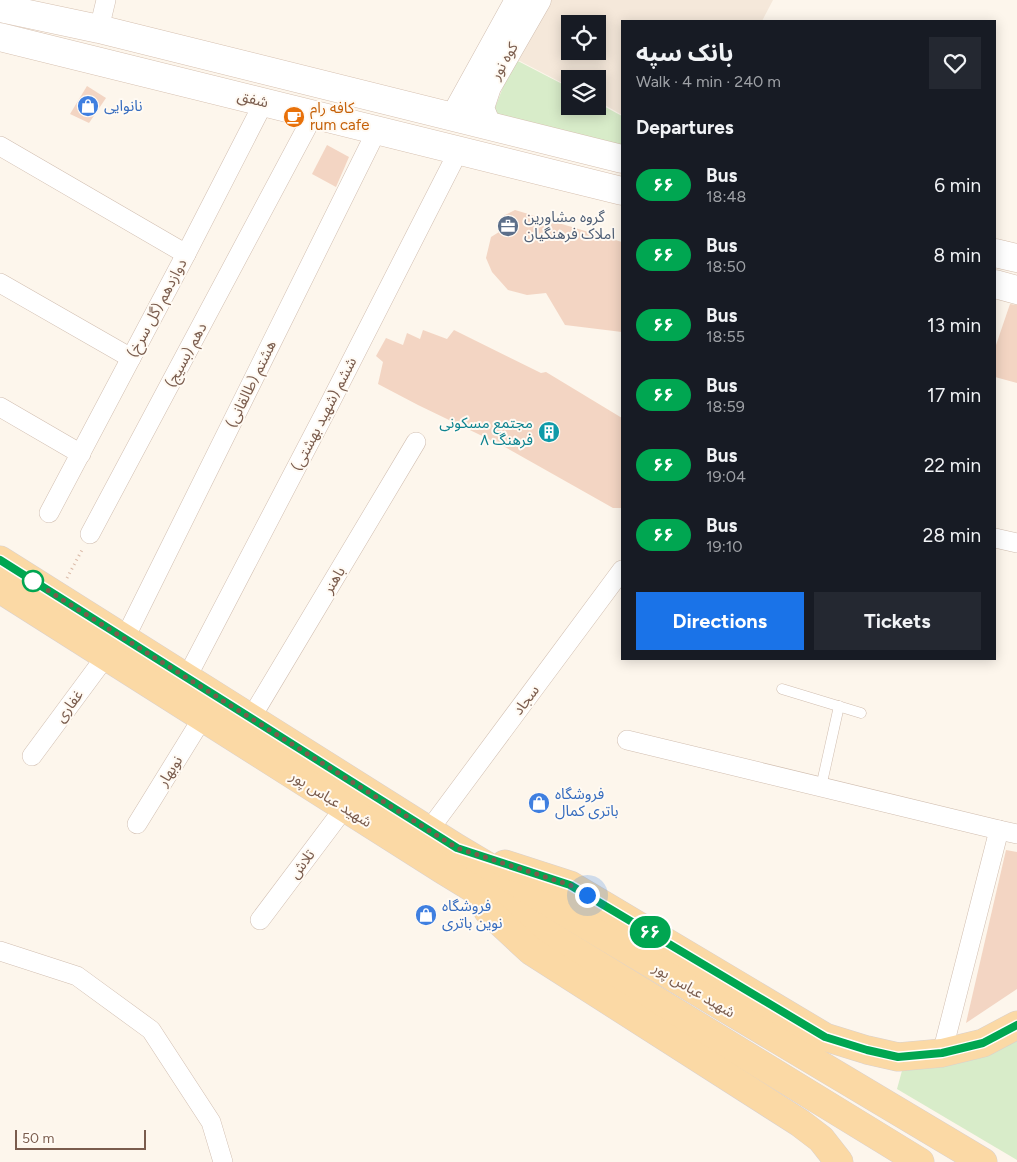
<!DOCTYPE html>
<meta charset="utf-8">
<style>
:root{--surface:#171b24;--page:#242831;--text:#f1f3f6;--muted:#9ea1a6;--accent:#1a73e8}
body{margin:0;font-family:Figtree,"Noto Sans Arabic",sans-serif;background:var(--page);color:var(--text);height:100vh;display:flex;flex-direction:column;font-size:19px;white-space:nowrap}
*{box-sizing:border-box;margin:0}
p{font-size:16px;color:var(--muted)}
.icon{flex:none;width:28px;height:28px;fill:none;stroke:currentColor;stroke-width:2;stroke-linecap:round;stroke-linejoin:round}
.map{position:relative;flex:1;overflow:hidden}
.drawer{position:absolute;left:621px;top:20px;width:375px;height:640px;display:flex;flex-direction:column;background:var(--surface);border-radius:0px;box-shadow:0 2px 12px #0003}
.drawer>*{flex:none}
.badge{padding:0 10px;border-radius:16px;font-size:18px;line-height:32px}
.fabs{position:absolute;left:561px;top:15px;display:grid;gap:10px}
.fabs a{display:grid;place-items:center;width:45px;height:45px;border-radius:0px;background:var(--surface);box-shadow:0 2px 12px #0003;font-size:25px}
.scale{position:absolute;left:15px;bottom:12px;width:131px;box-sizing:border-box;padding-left:5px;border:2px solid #7a5c4d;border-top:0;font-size:14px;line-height:18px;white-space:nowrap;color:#7a5c4d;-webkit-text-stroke:4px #fffaf3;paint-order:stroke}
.you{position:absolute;width:25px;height:25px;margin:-12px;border:4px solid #fff;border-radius:50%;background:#1a73e8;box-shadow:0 0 0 8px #1a73e833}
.map>.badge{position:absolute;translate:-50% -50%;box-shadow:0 0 0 2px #fff}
h2{padding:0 15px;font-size:19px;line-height:45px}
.round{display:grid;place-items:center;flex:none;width:52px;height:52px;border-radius:0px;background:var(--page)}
.overview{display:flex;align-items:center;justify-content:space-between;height:85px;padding:0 15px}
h1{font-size:24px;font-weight:700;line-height:38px}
.button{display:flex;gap:10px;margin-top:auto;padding:10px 15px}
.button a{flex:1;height:58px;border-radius:0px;background:var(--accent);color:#fff;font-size:20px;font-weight:700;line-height:58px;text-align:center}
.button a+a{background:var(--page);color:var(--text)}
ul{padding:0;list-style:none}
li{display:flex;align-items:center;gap:15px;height:70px;padding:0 15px}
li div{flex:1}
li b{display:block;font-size:19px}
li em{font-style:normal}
li .badge{min-width:55px;font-weight:700;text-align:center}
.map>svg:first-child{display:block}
.residential{fill:#f5e8da;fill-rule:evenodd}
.green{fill:#d8ecc9}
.building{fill:#f3d5c3}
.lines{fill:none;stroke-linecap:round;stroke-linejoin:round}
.service-casing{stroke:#d1beb0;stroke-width:11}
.minor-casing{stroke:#d1beb0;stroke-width:20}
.tertiary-casing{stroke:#d1beb0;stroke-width:25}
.secondary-casing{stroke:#d6c0b0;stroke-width:29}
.primary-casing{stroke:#dad1cd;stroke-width:29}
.path{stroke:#d9b8a5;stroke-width:3;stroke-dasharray:1 4;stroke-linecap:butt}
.service{stroke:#fff;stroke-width:10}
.minor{stroke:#fff;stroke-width:19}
.tertiary{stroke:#fff;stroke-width:24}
.secondary{stroke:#fff;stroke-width:28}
.primary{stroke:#fbd9a5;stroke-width:28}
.line-casing{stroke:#fff;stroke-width:11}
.line{stroke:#00a651;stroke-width:8}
.walk{stroke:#7a5c4d;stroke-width:5;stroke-dasharray:0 9}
.stop-dot{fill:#fff;stroke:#00a651;stroke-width:2.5}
.labels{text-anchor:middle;stroke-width:4;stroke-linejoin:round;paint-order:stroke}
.street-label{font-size:15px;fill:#7a5c4d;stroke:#fffaf3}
.shop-label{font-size:15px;fill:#366cbe;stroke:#fffaf3;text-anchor:start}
.food-label{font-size:15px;fill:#c56008;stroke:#fffaf3;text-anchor:start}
.service-label{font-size:15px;fill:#4e5e75;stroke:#fffaf3;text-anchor:start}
.culture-label{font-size:15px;fill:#0d838f;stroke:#fffaf3;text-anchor:end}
</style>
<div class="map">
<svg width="1017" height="1162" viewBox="0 0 1017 1162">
<rect width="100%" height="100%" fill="#fdf6ec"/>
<!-- residential -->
<path class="residential" d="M547,0H773L762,21H622V115L598,101V79H570V87L518,60L517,56ZM570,24H598V51H570Z"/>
<!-- green -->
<g class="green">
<path d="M514,59L570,88V106H598V103L622,116V153L491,118Z"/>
<path d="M1017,1036V1160L897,1089L903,1067Z"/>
</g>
<!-- building -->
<g class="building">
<path d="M87,86L106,98L89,123L70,114Z"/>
<path d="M327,145L349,157L336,187L312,174Z"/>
<path d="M515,210L622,242V332L565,325L546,293L527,295L508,290L492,272L486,258L491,237L499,232L503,216Z"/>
<path d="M1010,304L1017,305V383L995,377V348Z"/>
<path d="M423,330L447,339L454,330L541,373L546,372L622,418V508H613L505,447L418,405L378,384L383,362L376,356L386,338L403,345L407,333L420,339Z"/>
<path d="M1006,850L1017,852V989L966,1023Z"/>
</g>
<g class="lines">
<!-- service casing -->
<g class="service-casing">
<g id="service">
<path d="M782,689L861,713"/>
<path d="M821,787L839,706"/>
</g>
</g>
<!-- minor casing -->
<g class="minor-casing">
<g id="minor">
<path d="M99,29L106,0"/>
<path d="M0,146L186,254"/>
<path d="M0,283L131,358"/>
<path d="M0,407L81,454"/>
<path d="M49,513L186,254L264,102"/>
<path d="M90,534L314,114"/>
<path d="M995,538L1017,543"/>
<path d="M125,638L377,130"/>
<path d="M187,677L330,403L459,150"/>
<path d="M251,718L416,442"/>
<path d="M627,740L999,830"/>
<path d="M32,756L106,656"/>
<path d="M137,824L203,717"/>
<path d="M429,830L622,570"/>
<path d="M260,920L345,807"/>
<path d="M0,951L77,976L151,1030L211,1122L223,1162"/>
<path d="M942,1053L999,830L1017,834"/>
</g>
</g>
<!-- tertiary casing -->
<g class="tertiary-casing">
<g id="tertiary">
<path d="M453,116L517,0"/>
<path d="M489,125L482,108L489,87L539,0"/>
</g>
</g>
<!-- secondary casing -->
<g class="secondary-casing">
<g id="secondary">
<path d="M0,8L99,29L622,159"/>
<path d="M0,37L622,191"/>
<path d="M995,253L1017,258"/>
<path d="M995,284L1017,290"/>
</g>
</g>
<!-- primary casing -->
<g class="primary-casing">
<g id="primary">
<path d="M0,560L457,848L983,1162"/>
<path d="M0,589L443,870L920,1162"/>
<path d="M505,864L570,885L825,1037L867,1050L898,1057L942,1053L983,1043L1017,1025"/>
<path d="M488,911L531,951L800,1123L821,1139L839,1162"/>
</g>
</g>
<!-- path -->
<path class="path" d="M67,578L83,548"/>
<!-- service -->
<use href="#service" class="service"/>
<!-- minor -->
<use href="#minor" class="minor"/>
<!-- tertiary -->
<use href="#tertiary" class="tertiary"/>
<!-- secondary -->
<use href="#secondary" class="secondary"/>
<!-- primary -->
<use href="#primary" class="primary"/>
</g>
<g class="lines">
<!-- line casing -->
<g class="line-casing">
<path id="line" d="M0,560L457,848L570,885L825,1037L867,1050L898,1057L942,1053L983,1043L1017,1025"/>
</g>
<!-- line -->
<use href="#line" class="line"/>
<!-- walk -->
<path class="walk" d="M33,581L457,848L570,885L587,895"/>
</g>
<!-- icons -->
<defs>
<g id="shop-disc" transform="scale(1.125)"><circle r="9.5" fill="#3f7fe0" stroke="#fffaf3"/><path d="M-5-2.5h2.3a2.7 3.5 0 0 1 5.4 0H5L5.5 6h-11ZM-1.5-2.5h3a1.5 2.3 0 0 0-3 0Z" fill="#fff"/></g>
<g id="cafe-disc" transform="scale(1.125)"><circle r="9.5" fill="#e8710a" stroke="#fffaf3"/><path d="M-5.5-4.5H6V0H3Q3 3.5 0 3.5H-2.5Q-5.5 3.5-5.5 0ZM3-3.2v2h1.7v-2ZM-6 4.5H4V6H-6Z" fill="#fff"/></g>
<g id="office-disc" transform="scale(1.125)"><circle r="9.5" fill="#5c6f8a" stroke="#fffaf3"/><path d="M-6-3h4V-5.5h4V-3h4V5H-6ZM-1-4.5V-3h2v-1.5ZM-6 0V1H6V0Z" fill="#fff"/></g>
<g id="building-disc" transform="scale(1.125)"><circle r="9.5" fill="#0f9aa8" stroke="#fffaf3"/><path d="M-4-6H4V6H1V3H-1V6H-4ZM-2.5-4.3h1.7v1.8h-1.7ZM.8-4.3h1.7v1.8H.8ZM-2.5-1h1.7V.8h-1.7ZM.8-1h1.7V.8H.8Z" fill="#fff"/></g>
</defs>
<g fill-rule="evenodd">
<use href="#shop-disc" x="88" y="106"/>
<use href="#cafe-disc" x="294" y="117"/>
<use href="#office-disc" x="508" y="226"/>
<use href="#building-disc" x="549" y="432"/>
<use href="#shop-disc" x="539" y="803"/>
<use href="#shop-disc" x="426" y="915"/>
</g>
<!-- markers -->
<circle class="stop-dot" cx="33" cy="581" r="10"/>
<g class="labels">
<!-- street labels -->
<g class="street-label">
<text transform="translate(504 61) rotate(-60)" y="5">کوه نور</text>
<text transform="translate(253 99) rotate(14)" y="5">شفق</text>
<text transform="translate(157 308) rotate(-62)" y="5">دوازدهم (گل سرخ)</text>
<text transform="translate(186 355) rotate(-62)" y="5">دهم (بسیج)</text>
<text transform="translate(251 384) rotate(-64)" y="5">هشتم (طالقانی)</text>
<text transform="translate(324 414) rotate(-63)" y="5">ششم (شهید بهشتی)</text>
<text transform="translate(334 580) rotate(-59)" y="5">باهنر</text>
<text transform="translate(526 700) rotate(-53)" y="5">سجاد</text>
<text transform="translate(69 706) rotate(-54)" y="5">غفاری</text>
<text transform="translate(170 771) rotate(-58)" y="5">نوبهار</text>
<text transform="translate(331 799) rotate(32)" y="5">شهید عباس پور</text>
<text transform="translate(302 864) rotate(-53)" y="5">تلاش</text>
<text transform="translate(694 990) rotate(31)" y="5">شهید عباس پور</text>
</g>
<!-- shop labels -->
<g class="shop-label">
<text x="104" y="111">نانوایی</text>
<text x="555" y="799">فروشگاه<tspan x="555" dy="17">باتری کمال</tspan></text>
<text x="442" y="911">فروشگاه<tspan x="442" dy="17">نوین باتری</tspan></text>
</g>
<!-- food labels -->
<g class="food-label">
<text x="310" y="113">کافه رام<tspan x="310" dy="17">rum cafe</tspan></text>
</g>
<!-- service labels -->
<g class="service-label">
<text x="524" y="222">گروه مشاورین<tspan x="524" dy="17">املاک فرهنگیان</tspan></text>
</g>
<!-- culture labels -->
<g class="culture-label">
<text x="533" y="428">مجتمع مسکونی<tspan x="533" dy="17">فرهنگ ۸</tspan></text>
</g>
</g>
</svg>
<div class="fabs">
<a><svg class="icon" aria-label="locate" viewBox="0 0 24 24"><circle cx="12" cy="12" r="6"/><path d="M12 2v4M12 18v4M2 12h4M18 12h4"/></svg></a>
<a><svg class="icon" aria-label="layers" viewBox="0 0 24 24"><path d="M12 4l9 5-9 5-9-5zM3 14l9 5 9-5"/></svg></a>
</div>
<div class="scale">50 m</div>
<div class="you" style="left:587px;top:895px"></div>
<b class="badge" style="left:650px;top:932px;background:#00a651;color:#fff">۶۶</b>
<section class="drawer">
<div class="overview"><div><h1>بانک سپه</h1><p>Walk · 4 min · 240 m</p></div><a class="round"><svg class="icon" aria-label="heart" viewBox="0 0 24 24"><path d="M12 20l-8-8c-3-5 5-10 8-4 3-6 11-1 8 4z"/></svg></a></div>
<h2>Departures</h2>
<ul>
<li><span class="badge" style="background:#00a651;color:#fff">۶۶</span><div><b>Bus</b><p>18:48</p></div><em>6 min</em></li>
<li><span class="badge" style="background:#00a651;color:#fff">۶۶</span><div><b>Bus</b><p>18:50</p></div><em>8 min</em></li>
<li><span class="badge" style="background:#00a651;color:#fff">۶۶</span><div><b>Bus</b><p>18:55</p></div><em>13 min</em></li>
<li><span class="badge" style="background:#00a651;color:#fff">۶۶</span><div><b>Bus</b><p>18:59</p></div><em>17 min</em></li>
<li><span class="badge" style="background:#00a651;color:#fff">۶۶</span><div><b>Bus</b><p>19:04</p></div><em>22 min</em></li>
<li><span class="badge" style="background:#00a651;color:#fff">۶۶</span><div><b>Bus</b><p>19:10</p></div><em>28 min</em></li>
</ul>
<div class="button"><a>Directions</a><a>Tickets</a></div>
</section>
</div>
